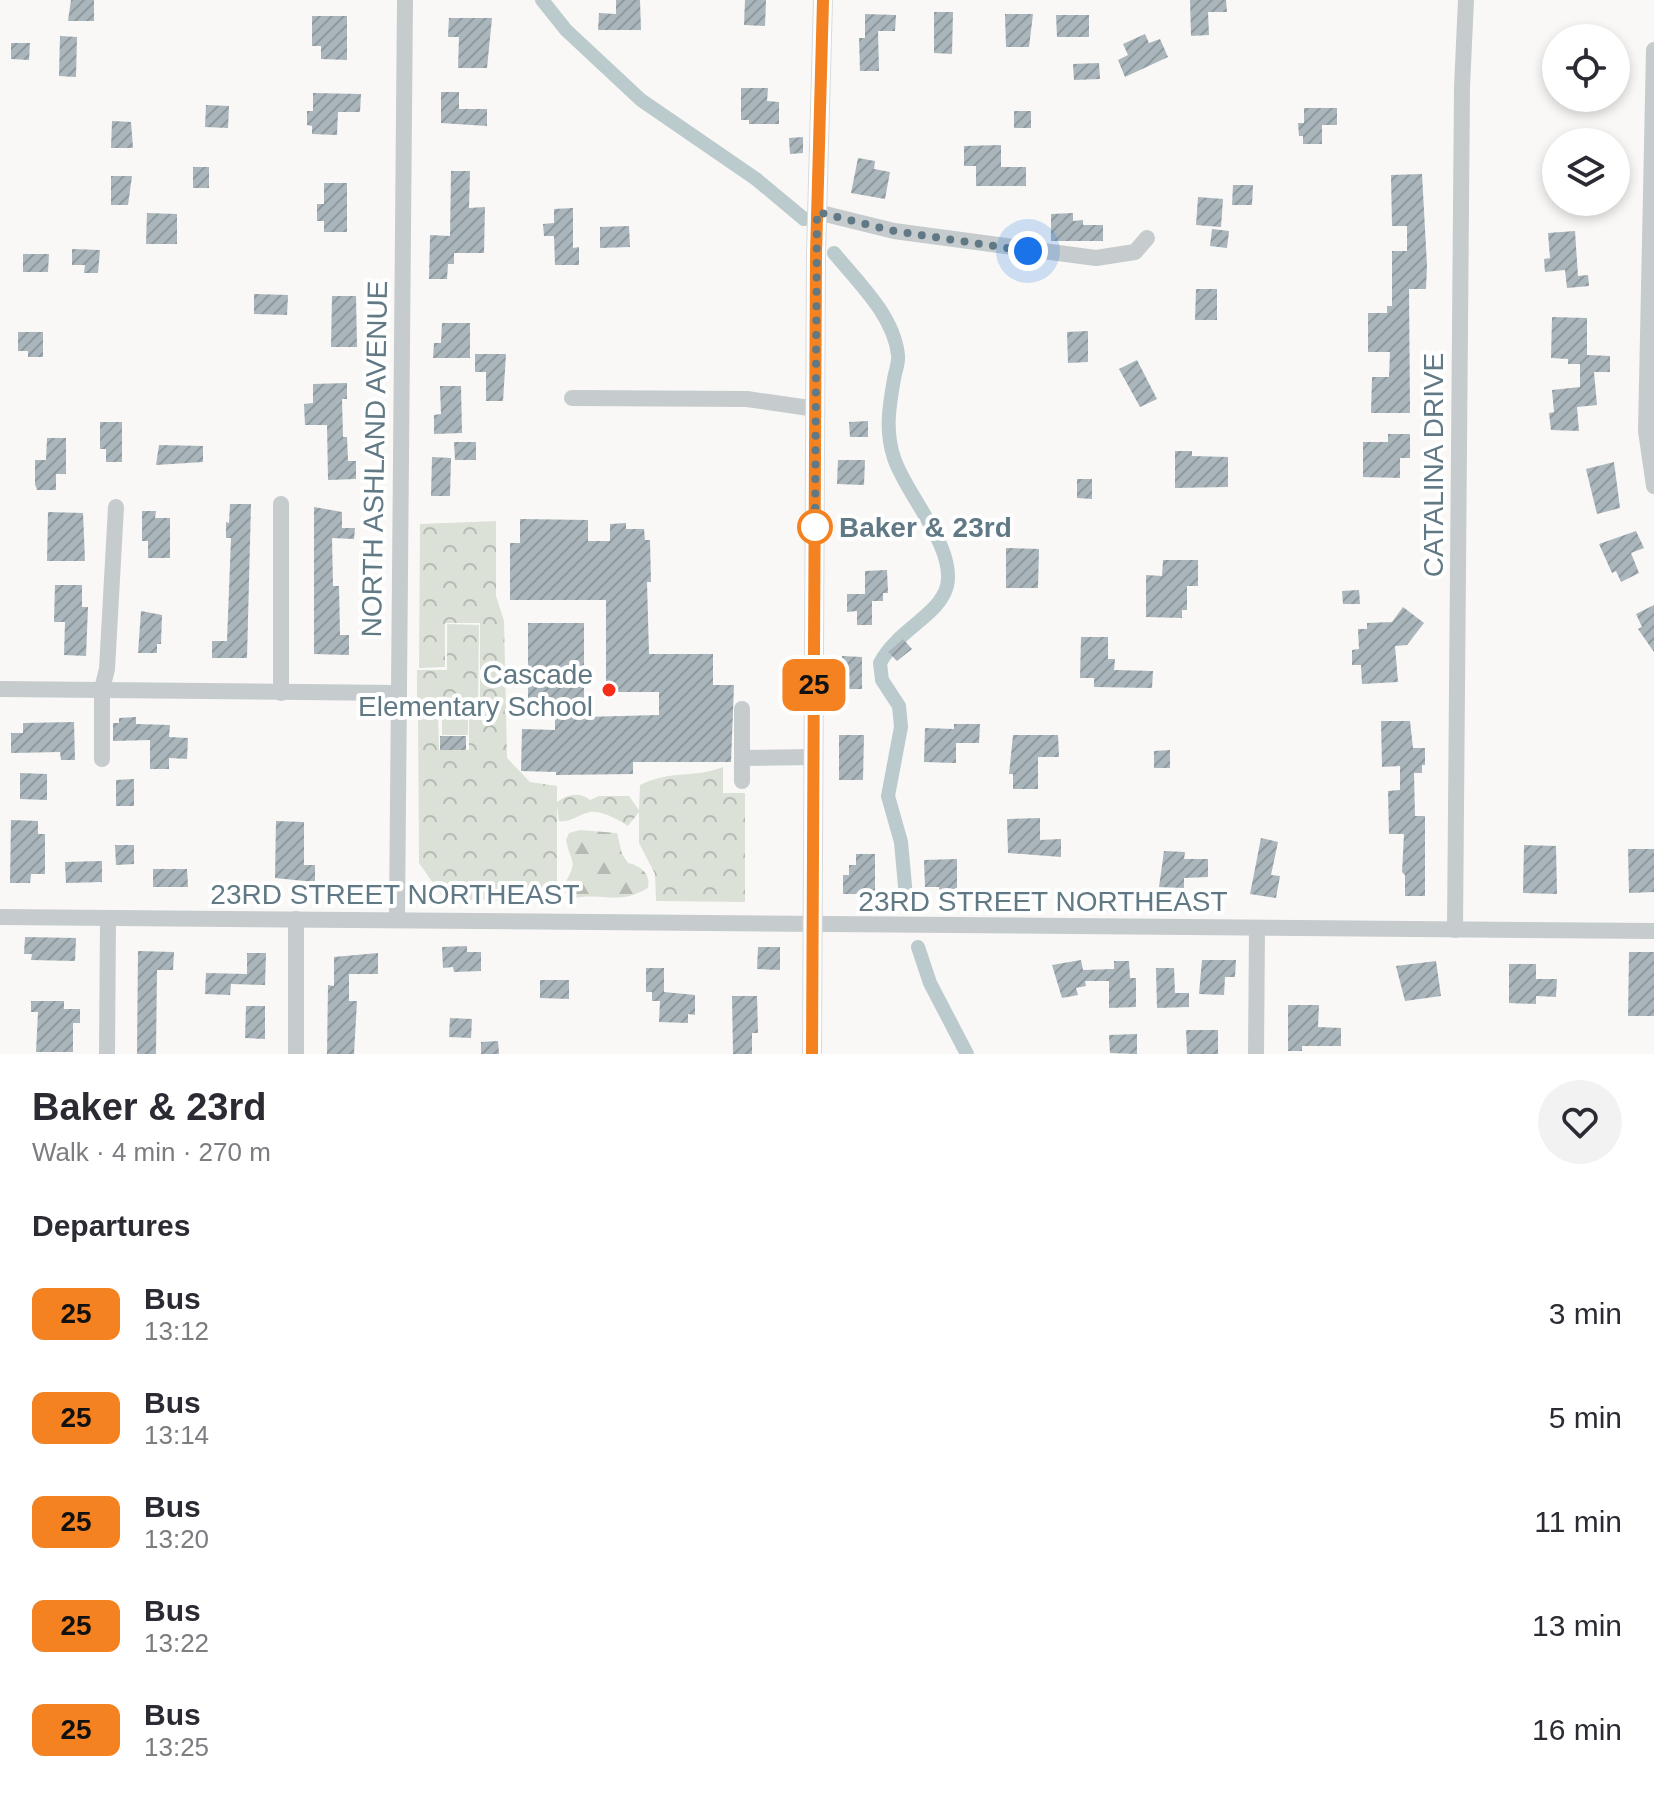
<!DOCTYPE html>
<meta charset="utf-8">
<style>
:root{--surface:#fff;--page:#f2f2f3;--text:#2b2b33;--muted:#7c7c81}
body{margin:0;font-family:Helvetica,sans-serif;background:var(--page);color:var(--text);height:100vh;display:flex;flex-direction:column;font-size:30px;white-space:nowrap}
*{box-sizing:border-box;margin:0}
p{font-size:26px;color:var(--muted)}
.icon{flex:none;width:44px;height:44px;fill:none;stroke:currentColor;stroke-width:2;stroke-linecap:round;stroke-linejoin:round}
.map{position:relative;height:1054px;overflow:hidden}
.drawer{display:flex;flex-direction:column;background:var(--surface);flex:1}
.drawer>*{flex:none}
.badge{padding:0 16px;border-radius:12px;font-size:28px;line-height:52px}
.controls{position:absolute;left:1542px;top:24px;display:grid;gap:16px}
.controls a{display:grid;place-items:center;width:88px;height:88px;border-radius:50%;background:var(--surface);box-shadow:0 4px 12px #0003;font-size:40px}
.you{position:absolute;width:40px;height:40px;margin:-20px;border:6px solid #fff;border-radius:50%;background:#1a73e8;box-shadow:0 0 0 12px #1a73e833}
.map>.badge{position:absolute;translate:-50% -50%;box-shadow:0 0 0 4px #fff}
h2{padding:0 32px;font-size:30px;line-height:72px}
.round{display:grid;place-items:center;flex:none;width:84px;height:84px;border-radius:42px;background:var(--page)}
.summary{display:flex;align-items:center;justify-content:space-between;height:136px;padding:0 32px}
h1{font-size:38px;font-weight:700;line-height:60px}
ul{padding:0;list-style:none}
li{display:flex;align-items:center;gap:24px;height:104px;padding:0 32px}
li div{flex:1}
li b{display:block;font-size:30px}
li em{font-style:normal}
li .badge{min-width:88px;font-weight:700;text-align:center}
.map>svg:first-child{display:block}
.forest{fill:url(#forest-firs)}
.park{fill:url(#park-crowns)}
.pitch{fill:#dbe1d6}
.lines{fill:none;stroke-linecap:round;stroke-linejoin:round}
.canal{stroke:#bbcbcd;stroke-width:14}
.building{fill:url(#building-hatch)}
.minor{stroke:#c6cbce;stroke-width:16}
.major{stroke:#d5dbde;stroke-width:20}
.line-casing{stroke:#fff;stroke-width:18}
.line{stroke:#f58220;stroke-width:12}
.walk{stroke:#607984;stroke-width:8;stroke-dasharray:0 14.4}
.stop-dot{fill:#fff;stroke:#f58220;stroke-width:4}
.poi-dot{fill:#f52f19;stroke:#fff;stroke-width:3}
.labels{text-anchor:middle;stroke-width:8;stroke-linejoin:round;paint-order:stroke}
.street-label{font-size:28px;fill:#607984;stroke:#fff}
.stop-label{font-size:28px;font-weight:bold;fill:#607984;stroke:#fff;text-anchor:start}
.poi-label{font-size:28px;fill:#607984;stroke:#fff;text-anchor:end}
</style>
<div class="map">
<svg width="1654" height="1054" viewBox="0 0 1654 1054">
<defs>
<pattern id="forest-firs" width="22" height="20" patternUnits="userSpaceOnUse" patternTransform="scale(2)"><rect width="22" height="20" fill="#dbe1d6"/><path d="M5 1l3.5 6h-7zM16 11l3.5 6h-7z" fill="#b5bbb3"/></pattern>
<pattern id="park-crowns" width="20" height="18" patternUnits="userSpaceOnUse" patternTransform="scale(2)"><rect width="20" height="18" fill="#dbe1d6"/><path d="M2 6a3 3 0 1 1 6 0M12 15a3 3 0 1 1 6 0" fill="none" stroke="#b5bbb3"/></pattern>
<pattern id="building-hatch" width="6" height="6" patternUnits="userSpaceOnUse" patternTransform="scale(2)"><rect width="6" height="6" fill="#aab6bb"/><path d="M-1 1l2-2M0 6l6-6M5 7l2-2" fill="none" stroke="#8e999e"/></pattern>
</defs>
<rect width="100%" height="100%" fill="#f9f8f6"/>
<!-- forest -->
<path class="forest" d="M580,830L617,833L622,854L628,863C641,866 651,874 648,888C617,906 604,892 575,898L565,893L564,885C579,859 571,865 566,840L569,833Z"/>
<!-- park -->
<g class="park">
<path d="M496,521V596L504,621L507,758L530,782L557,786V802C567,795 579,791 590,800L599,796H629L639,810L640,785C673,769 691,779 723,767V793H745V902L656,901L655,874L639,843V812L628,826C619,820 601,810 590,812C579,814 571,823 559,821L557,805V901L445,900L419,863L418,714L438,713L439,750H469V713L480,712V623H445V667L419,668L420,524Z"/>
<path d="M447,624L479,625L478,711H417V670H447Z"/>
</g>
<!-- pitch -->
<rect class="pitch" x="442" y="711" width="26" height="24"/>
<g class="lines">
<!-- canal -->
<g class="canal">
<path d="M542,0L566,30L641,100L756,179L804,219"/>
<path d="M834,253C858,282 894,316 898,355C899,363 895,372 894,379C889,407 885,431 894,458C906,495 956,547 947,586C939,616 898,629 880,663L882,680L899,706L901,727L888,796L901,842L907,908"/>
<path d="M918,947L930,983L967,1054"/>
</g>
</g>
<!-- building -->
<g class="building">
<path d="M71,0H94V21H68Z"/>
<path d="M616,0H640L641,30H598L599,13L616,14Z"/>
<path d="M745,0H766L765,26L744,25Z"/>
<path d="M1190,0H1226L1227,12H1208L1209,35L1191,36Z"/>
<path d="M934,12H953L952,54L934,53Z"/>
<path d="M865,14L896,15L895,31H878L879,71H860L859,38H865Z"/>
<path d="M1005,14H1033L1029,47H1006Z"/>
<path d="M1056,15H1089V37H1057Z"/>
<path d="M312,16H347V60L321,59V46H312Z"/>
<path d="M449,18H492L487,68H458L459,37H448Z"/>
<path d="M1145,34L1149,43L1160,39L1168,57L1125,77L1118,60L1128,55L1123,44Z"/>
<path d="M60,36L77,37L76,77L59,76Z"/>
<path d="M11,43H30L29,60L11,59Z"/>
<path d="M1099,63L1100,79L1074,80L1073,64Z"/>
<path d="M741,88H768L767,101L779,102V124H749V120H741Z"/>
<path d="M441,92H459V109H487V126L441,123Z"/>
<path d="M313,93L361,94L360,112H338L337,135L312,134V126L307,125V111H313Z"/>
<path d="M206,105L229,106L228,128L205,127Z"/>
<path d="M1304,108H1337V125H1322V144H1303V136H1299L1298,123H1304Z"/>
<rect x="1014" y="111" width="17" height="17"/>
<path d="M112,121L131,122L133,148H111Z"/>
<path d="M803,137V153L790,154L789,138Z"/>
<path d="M1001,145V167H1026V186H976V166H964V146Z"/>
<path d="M858,158L875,161L874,169L890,172L885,199L851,193Z"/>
<rect x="193" y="167" width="16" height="21"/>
<path d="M451,171H470L469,208L485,207L484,253H454V264H448L447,279H429L430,235L450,236Z"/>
<path d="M1422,174L1427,266L1426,289H1409L1410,413H1371L1372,377H1389L1390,352H1368V313H1387V306H1392V251H1407V226H1392L1391,175Z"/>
<path d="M111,176H132L128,205H111Z"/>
<path d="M324,183H347V232H324V221H317V204H324Z"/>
<path d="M1233,185H1253L1252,205H1232Z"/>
<path d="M1198,197L1223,199L1221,227L1196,225Z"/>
<path d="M573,208V248L579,247V265H555L554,236H544L543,224L554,223V209Z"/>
<path d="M147,213L177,214V244H146Z"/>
<path d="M1073,213V221L1083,220V225H1103V241H1051V214Z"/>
<path d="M629,226L630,247L600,248V227Z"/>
<path d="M1212,229L1229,231L1227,248L1210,246Z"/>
<path d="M1575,231L1578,276L1588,275L1589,286L1567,288L1565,270L1545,272L1544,259L1550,258L1548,233Z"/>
<path d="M72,249L100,250L98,273H84L85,265H72Z"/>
<path d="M23,254H49L48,272H23Z"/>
<path d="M1196,289H1217V320H1195Z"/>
<path d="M254,294L288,295L287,315L254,314Z"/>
<path d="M332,296H356L357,347H331Z"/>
<path d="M1552,317L1587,318V355L1610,356V372H1594L1597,405L1577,407L1579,431L1551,430L1549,413L1554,412L1552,390L1580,387V364H1568V359L1551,358Z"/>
<path d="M442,323H470V358H433L434,343H441Z"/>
<path d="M1088,331V362L1068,363L1067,332Z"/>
<path d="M18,332H43V357H28V351H18Z"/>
<path d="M475,354H506L503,401H486V372H475Z"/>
<path d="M1137,360L1157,399L1140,407L1119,369Z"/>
<path d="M347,383V399H342L343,437H347L348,461H356V479L328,480L327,425H305L304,404L313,403V384Z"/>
<path d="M440,386H461L462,433L434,434V415L441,414Z"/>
<path d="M868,421V437H850L849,422Z"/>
<path d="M100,422H122V462H106V449H100Z"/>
<path d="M1388,434H1410V458H1400V478L1363,477V442H1388Z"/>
<path d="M47,438H66V474H56V490H37L35,484V460H46Z"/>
<path d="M454,442H476V460H455Z"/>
<path d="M159,445L203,446V462L156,465Z"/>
<path d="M1175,451H1192V456L1228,457V487L1175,488Z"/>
<path d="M432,457L451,458L450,496H431Z"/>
<path d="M838,460H865L864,485L837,484Z"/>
<path d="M1614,462L1620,508L1597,514L1586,469Z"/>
<path d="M1077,479H1092V499L1077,498Z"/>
<path d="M230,504H251L247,658H212V641H227L231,538H226V522L229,523Z"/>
<path d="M314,507L342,512V528H355L354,539L332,538L333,586H339L340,635H349V655L314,654Z"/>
<path d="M142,511H156L155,518H170V558H148V541H142Z"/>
<path d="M48,512L83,513L85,561H47Z"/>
<path d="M520,519L588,520V541H610V524L626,523V529H644L645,540H650L651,582H647L649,654H713V685H734L731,762H633V774L556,775V772L521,771L522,729L555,730V703H528V623H584V717L659,715V692H606V600H510V543H520Z"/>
<path d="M1636,531L1644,548L1631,553L1639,573L1621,582L1616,571L1612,573L1599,544Z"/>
<path d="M1006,548L1039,549L1038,588H1006Z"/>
<path d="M1163,560H1198V586H1187V610H1182V618L1146,617V575L1162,576Z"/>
<path d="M887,570L888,593H883V601H872V625H857V611L847,612V594H865V571Z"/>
<path d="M55,585H82V607H88L86,656L64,655L65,622H54Z"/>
<path d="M1359,590L1360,604H1343L1342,591Z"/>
<path d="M1654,605V652L1638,629L1642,627L1636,614Z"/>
<path d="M1403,607L1424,623L1407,645L1395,646L1398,682L1362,684L1361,665H1352V650L1359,649L1358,629H1367V623L1392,622Z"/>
<path d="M141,611L162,615L161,644H157V653H138Z"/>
<path d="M1081,637H1108V659H1115L1114,670L1153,671L1152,688L1094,687V678H1080Z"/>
<path d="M903,639L912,649L897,661L888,652Z"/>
<path d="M842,656L862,657V689H842Z"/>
<path d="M136,717V724L170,725L169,737L188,738L187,759L169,758V769H150V740L113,741V723H119V718Z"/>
<path d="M1381,721H1410L1413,748H1425V765H1422V773H1414L1415,816H1425V896H1405V875L1402,872L1404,834H1389L1388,791L1400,790V766L1382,767Z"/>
<path d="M74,722L75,760H61L60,752L11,753V733H23V723Z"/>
<path d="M954,724H980L979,743H956V763L924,762L925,728L954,729Z"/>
<path d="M839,735H864L863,780H839Z"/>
<path d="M1013,735H1058L1059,757H1038V789H1013V774H1009Z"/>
<rect x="440" y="736" width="26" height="14"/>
<path d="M1170,750V768H1154V751Z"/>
<path d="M20,773L47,774V800L20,799Z"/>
<path d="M134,779V806H116V780Z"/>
<path d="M1040,818V840L1061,839V857L1008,853L1007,819Z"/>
<path d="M11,820L38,821V834H45V874H31L30,883H10Z"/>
<path d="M276,821L304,822V865H315V882L275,878Z"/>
<path d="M1261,838L1278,842L1271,875L1280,876L1276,898L1250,894Z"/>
<path d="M115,845H134V864L116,865Z"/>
<path d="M1524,845L1556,846L1557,894L1523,893Z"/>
<path d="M1628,849H1654V892L1629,893Z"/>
<path d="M1164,851L1185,852L1184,859H1208V877L1184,878V888L1159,887Z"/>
<path d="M856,854H875V894H843V875H849V865H856Z"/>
<path d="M957,859V893H940L939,887H925L924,860Z"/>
<path d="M102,861V882L66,883L65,862Z"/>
<path d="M153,869H187L188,887H153Z"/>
<path d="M25,937L76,938L75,961L31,960L32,954H24Z"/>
<path d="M467,946V952H481V971L454,972L453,967L443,968L442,947Z"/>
<path d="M758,947H780V970L757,969Z"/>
<path d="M138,951L174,952L173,970H157L156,1054H137Z"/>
<path d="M1629,952H1654V1016H1628Z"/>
<path d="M247,953H266L265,985L231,984L230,995L205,994L206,973L247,974Z"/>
<path d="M378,953V974H349V1001H357L354,1054H327L328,985L334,986V957Z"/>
<path d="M1081,960L1083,970L1114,969V961H1129L1130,978H1136V1007L1109,1008V981H1085L1086,986L1076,988L1078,995L1062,998L1052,965Z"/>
<path d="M1202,960H1236L1235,977H1225L1224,995L1199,994Z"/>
<path d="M1436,961L1441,996L1405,1001L1396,966Z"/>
<path d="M1509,964H1536V979H1557L1556,997L1536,996V1004L1509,1003Z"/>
<path d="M646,968H664V992L695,995V1015L688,1014V1023L659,1022L660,1001H652V992H646Z"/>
<path d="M1156,968H1174L1175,993H1189V1007L1157,1008Z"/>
<path d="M540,980H569V999L540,998Z"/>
<path d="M732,996H757L758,1033H752V1054H733Z"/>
<path d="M31,1001H64V1009H80V1023H73V1052H36L38,1012H31Z"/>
<path d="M1288,1005H1319L1318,1027L1341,1028V1046H1302V1051H1288Z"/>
<path d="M246,1006H265V1039L245,1038Z"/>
<path d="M450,1018L472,1019L471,1038L449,1037Z"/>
<path d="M1186,1030H1218V1054H1187Z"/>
<path d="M1137,1034V1054L1110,1053L1109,1035Z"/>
<path d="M498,1041L499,1054H481V1042Z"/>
</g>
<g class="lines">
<!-- minor -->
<g class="minor">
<path d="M1654,50L1646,431L1654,486"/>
<path d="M817,212L894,231L1096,258L1135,252L1147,238"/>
<path d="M572,398L747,399L816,409"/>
<path d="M0,689L397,693"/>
<path d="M281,693V504"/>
<path d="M742,758L814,757"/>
<path d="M102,759V689L107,669L116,507"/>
<path d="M742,781V709"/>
<path d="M0,917L1654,931"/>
<path d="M397,918L405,0"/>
<path d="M1455,930L1462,87L1466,0"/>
<path d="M107,1054L108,918"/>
<path d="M296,1054V919"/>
<path d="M1256,1054L1257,928"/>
</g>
<!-- major -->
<path class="major" d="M812,1054L816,254L823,0"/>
</g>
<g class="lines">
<!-- line casing -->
<g class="line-casing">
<path id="line" d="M812,1054L816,254L823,0"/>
</g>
<!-- line -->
<use href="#line" class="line"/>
<!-- walk -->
<path class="walk" d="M815,527V539L817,212L894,231L1028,251"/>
</g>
<!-- markers -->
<circle class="stop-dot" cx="815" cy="527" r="16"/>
<circle class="poi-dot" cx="609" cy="690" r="8"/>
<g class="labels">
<!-- street labels -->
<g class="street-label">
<text transform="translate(374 459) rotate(-89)" y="10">NORTH ASHLAND AVENUE</text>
<text transform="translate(1433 465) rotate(-90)" y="10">CATALINA DRIVE</text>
<text x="395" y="904">23RD STREET NORTHEAST</text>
<text x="1043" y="911">23RD STREET NORTHEAST</text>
</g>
<!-- stop labels -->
<g class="stop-label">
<text x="839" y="537">Baker &amp; 23rd</text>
</g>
<!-- poi labels -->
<g class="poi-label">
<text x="593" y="684">Cascade<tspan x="593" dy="32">Elementary School</tspan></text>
</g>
</g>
</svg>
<div class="controls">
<a><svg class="icon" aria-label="locate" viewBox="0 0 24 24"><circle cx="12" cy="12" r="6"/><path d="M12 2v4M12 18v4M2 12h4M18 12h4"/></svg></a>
<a><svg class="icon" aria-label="layers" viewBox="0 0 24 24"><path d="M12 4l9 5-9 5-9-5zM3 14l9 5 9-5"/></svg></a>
</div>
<div class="you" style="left:1028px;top:251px"></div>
<b class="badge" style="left:814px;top:685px;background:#f58220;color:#111">25</b>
</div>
<section class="drawer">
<div class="summary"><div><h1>Baker &amp; 23rd</h1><p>Walk · 4 min · 270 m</p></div><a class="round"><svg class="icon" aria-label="heart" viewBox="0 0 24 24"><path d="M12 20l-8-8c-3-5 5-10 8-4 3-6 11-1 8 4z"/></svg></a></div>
<h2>Departures</h2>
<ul>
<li><span class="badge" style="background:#f58220;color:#111">25</span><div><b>Bus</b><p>13:12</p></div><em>3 min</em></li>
<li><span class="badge" style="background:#f58220;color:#111">25</span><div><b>Bus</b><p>13:14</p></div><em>5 min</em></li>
<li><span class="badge" style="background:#f58220;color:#111">25</span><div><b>Bus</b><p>13:20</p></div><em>11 min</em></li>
<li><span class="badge" style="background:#f58220;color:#111">25</span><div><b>Bus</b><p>13:22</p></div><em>13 min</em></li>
<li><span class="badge" style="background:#f58220;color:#111">25</span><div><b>Bus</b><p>13:25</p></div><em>16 min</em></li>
</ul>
</section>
